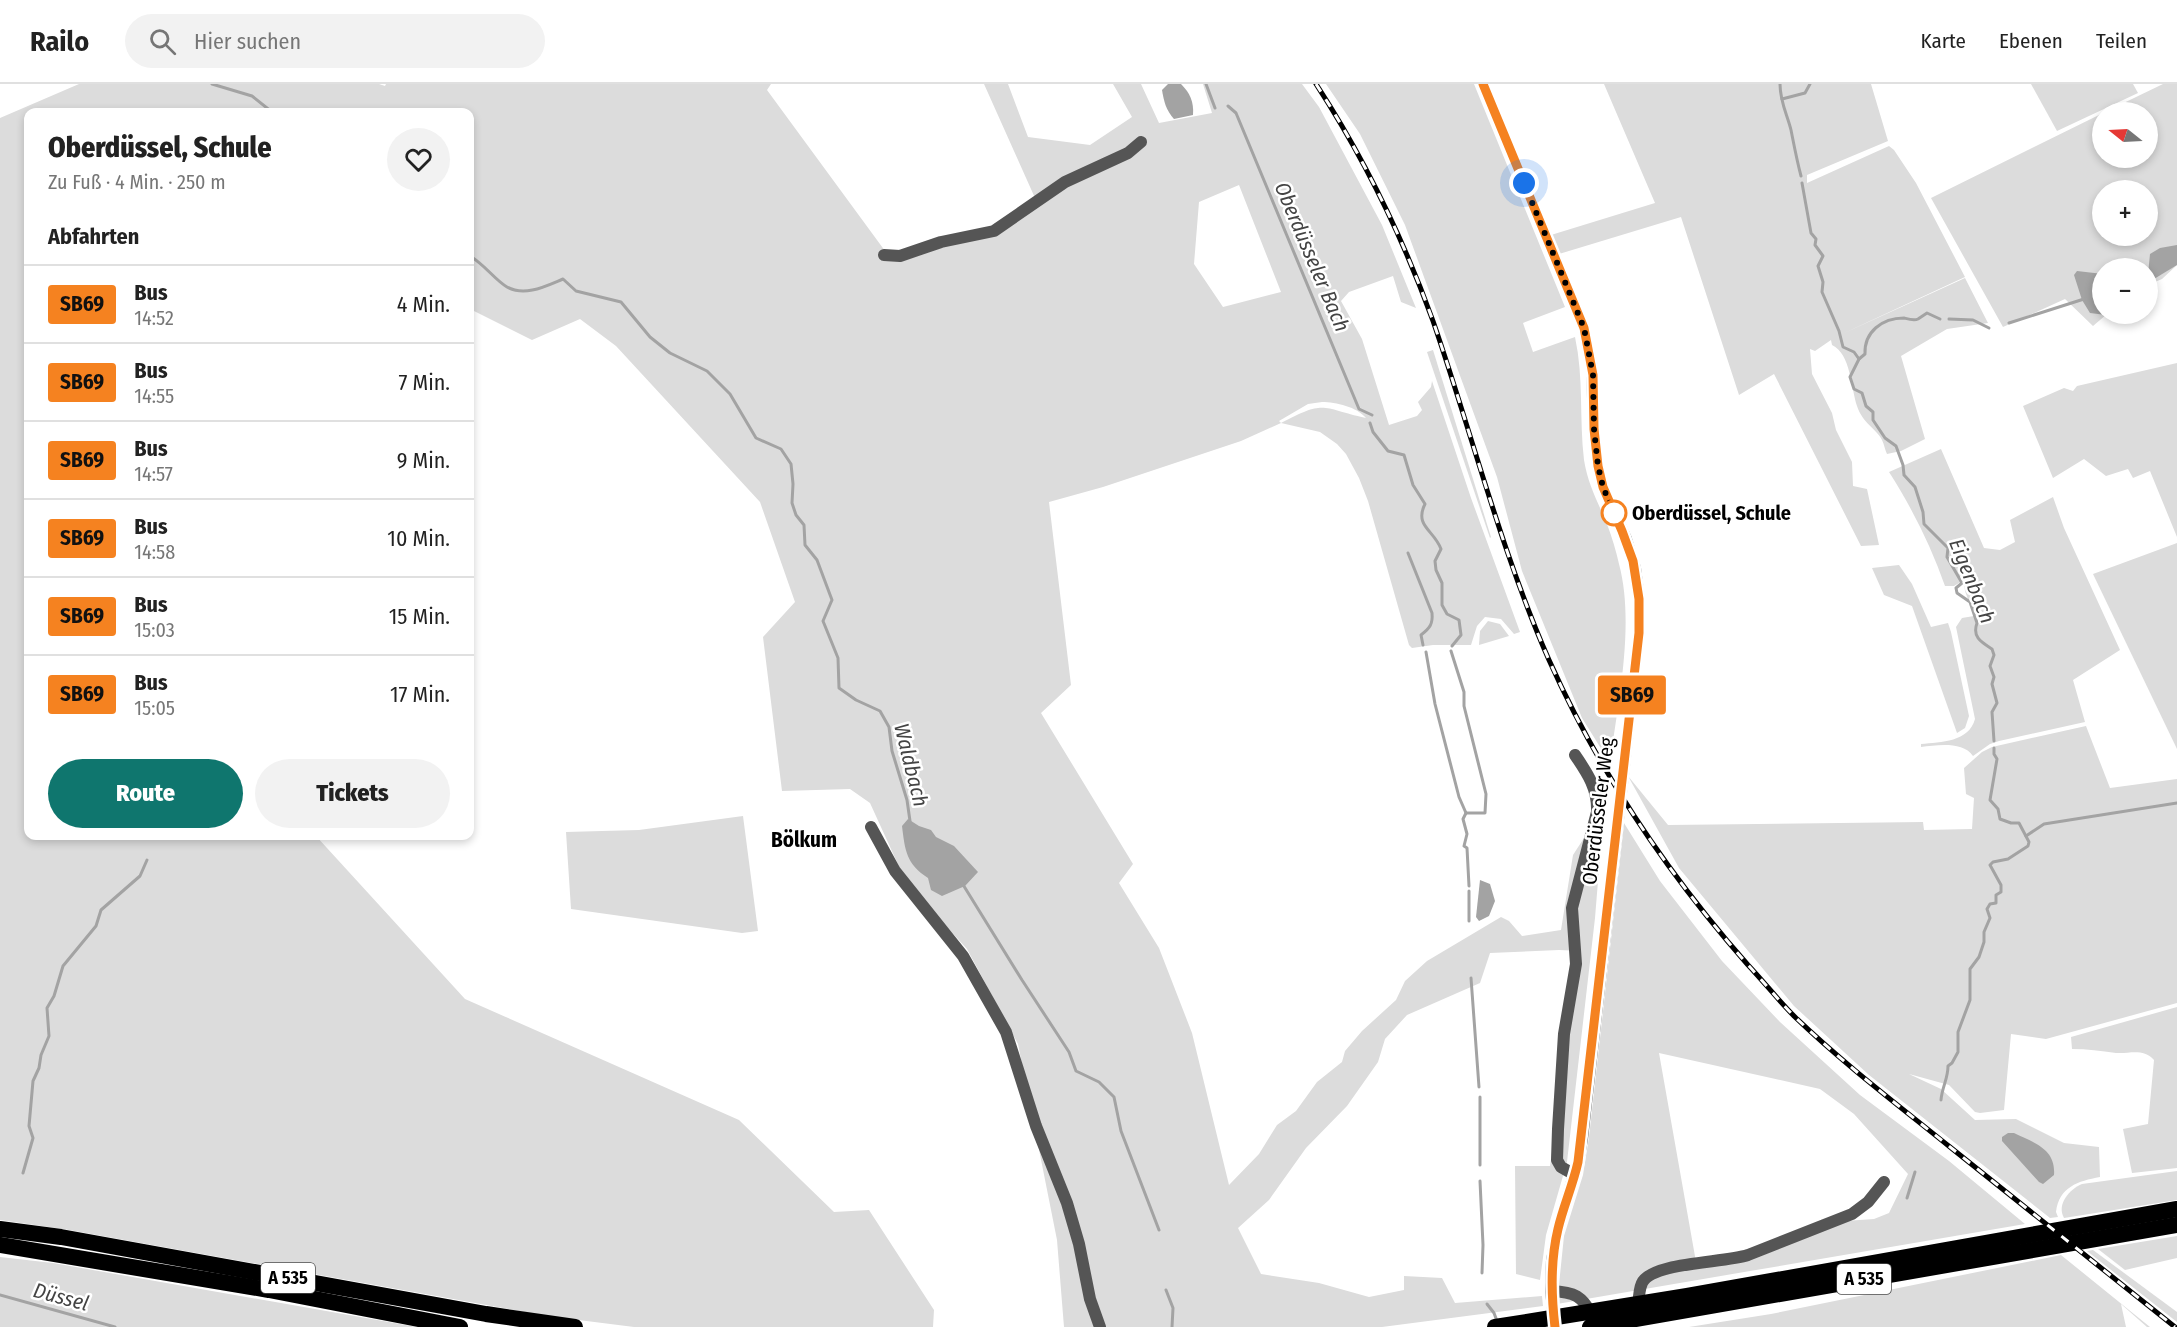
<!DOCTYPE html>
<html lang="de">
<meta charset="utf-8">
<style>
:root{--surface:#fff;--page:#f2f2f2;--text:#222;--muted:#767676;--line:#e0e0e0;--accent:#0f766e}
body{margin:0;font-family:"Fira Sans Condensed",sans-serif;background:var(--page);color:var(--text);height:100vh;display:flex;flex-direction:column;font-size:22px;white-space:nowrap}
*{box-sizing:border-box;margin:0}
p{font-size:20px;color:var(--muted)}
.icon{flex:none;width:33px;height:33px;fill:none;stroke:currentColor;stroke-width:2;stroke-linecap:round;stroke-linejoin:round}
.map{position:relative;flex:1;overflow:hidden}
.details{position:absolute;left:24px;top:24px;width:450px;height:732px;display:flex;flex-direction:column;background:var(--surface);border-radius:12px;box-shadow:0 3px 9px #0003}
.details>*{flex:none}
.badge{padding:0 12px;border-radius:4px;font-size:21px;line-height:39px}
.needle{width:39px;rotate:288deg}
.tools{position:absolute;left:2092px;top:18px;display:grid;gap:12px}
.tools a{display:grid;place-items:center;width:66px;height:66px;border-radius:50%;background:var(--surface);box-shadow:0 3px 9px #0003;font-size:30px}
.you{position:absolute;width:30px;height:30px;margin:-15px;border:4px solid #fff;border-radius:50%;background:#1a73e8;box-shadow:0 0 0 9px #1a73e833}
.map>.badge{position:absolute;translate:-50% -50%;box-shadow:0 0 0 3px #fff}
h2{padding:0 24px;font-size:22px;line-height:54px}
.round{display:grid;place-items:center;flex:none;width:63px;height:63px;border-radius:32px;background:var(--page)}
.overview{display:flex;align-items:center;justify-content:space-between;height:102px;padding:0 24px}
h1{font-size:28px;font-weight:800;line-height:45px}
.button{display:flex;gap:12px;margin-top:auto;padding:12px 24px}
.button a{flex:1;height:69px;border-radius:36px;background:var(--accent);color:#fff;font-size:24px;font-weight:800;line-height:69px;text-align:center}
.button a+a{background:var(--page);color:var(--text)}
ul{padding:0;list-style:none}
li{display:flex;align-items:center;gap:18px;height:78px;padding:0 24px;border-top:2px solid var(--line)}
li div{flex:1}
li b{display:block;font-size:22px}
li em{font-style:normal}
li .badge{min-width:66px;font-weight:700;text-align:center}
header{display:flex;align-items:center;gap:36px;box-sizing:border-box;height:84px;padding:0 30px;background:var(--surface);border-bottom:2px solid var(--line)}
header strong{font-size:28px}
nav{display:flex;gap:33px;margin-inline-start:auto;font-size:21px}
.search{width:420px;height:54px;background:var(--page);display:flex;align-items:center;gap:15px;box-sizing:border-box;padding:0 21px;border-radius:33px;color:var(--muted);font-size:22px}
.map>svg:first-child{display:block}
.green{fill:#dcdcdc;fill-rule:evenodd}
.water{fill:#a3a3a3}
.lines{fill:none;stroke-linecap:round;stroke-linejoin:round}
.stream{stroke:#a3a3a3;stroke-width:3}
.minor{stroke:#555;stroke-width:12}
.highway{stroke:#000;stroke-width:16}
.rail-casing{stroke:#000;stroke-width:5}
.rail{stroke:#fff;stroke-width:3;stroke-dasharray:9;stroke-linecap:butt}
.line-casing{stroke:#fff;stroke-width:14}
.line{stroke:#f58220;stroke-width:9}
.walk{stroke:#000;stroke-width:6;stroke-dasharray:0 10.8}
.stop-dot{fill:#fff;stroke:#f58220;stroke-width:3}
.labels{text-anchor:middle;stroke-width:5;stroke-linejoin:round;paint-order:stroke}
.shield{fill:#fff;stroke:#4c4c4c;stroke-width:1.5}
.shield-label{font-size:18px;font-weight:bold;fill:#000}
.stop-label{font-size:20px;font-weight:bold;fill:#000;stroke:#fff;text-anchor:start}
.street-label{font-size:20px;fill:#000;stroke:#fff}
.water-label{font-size:21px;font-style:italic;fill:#444;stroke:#fff}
.neighbourhood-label{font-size:21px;font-weight:bold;fill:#000;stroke:#fff}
</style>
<header>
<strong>Railo</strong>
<div class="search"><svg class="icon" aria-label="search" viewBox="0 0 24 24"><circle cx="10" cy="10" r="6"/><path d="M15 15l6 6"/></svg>Hier suchen</div>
<nav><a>Karte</a><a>Ebenen</a><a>Teilen</a></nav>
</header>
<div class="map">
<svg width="2177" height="1243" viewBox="0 0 2177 1243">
<rect width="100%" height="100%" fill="#fff"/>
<!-- green -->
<g class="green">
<path d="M79,0H379L385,2L386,0H771L767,6L888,171L985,147L1035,114L984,0H1008L1028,53L1090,61L1132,33L1113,0H1141L1159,39L1212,29L1203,0H1302L1319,23L1382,141L1416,224L1401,218L1393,192L1349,208L1341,217L1362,255L1389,341L1417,332L1422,326L1418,318L1431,303L1432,297L1471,414L1520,548L1514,550L1501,535L1485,533L1477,542L1471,561H1433L1412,564L1409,561L1368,417L1359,394L1346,370L1337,360L1320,348L1281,339L1241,357L1103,403L1049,418L1071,601L1041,629L1133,780L1119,799L1159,864L1192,949L1229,1101L1259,1070L1277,1041L1296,1027L1317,998L1342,978L1345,967L1362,947L1396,916L1405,897L1427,877L1501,833L1509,837L1522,852L1561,846L1573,771L1604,723L1595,834L1567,1078L1546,1151L1540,1196L1516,1190L1515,1082H1550L1581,867L1559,866L1490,869L1480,899L1407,931L1385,955L1378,978L1347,1022L1306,1064L1269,1116L1238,1144L1261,1190L1319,1199L1369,1213L1404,1206V1192L1442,1194L1455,1219L1542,1212L1543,1222L1382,1243H1064L1057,1156L1018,960L967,865L927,821L917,822L870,719L850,705L782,707L763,553L795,518L760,418L616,262L580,235L532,256L470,225V28H28V752H316L465,915L739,1036L834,1128L869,1126L934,1226L933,1243H634L547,1232L69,1146L0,1136V34ZM1239,101L1281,208L1223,223L1194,180L1199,118ZM1322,318C1336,318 1357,323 1366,334C1321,324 1326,315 1281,339L1279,337L1308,320Z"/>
<path d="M1326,0H1474L1565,223L1523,239L1533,268L1575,253C1584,294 1579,335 1584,376C1588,401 1598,418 1607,440C1612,453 1616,467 1619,480C1635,540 1618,618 1610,679L1582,634L1522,487L1497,393L1405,141L1360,50Z"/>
<path d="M1604,0H1871L1888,57L1807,91V99L1889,62L1894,66L1916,99L1965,193L1842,250L1965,194L1988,239L1947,245L1901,272L1925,355L1901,367L1887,370C1885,366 1884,360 1882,356C1876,344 1863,340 1857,322C1851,304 1851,270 1832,261L1831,256L1815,267L1810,265L1812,290L1832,329L1836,346L1852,378L1853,402L1867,405L1879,461L1861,462L1774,290L1739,311L1681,133L1559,170L1551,151L1655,119Z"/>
<path d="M2031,0H2133L2138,9L2057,47Z"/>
<path d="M2163,0H2177V181L2162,195L2148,201V184H2103V230H2107L2093,242L2065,215L2003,243L1931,114L2103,29V74H2148V28H2105ZM2103,106H2148V152H2103Z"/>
<path d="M1433,266L1491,453L1490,454L1427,268Z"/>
<path d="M2177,279V453L2150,387L2133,394L2128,385L2106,392L2084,375L2053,394L2023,322L2064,304L2073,307L2077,302Z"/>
<path d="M1941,365L1984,464L2000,466L2015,458L2010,436L2053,413L2064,444L2120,566L2073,596L2085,638L1999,657L1990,660L1973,672C1963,657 1937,661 1921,663V660C1941,658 1969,658 1975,635L1956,543L1962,534L1974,532L1965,507L1964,496L1954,502H1945C1931,462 1912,424 1889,388Z"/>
<path d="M2177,459V665L2093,490Z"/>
<path d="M1899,481L1912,500L1931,543L1948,539L1951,548L1969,632L1965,644L1957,649L1912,522L1884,511L1872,484Z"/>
<path d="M1488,537L1500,540L1509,552L1479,561L1480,547Z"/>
<path d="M2086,642L2110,704L2177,695V919L2046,955L2011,950L2004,1026L1980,1029L1975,1028L1949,1001L1909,990L1941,1005L1975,1036L2016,1035L2064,1059L2099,1063L2100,1093C2078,1097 2059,1103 2056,1128L2058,1133L2050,1134L1869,991L1794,922L1679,784L1628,692L1668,741L1923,738L1924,746L1972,745L1974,714L1966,710L1964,684L1982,668L1992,663Z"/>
<path d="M743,732L758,847L742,849L571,825L566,748L639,746Z"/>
<path d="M1624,739L1660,797L1722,877L1780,938L1860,1011L1949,1077L2025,1140L1557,1220L1564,1152L1583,1091L1589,1053ZM1659,969L1820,1005L1854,1030L1908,1090L1889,1129L1874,1135L1845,1137L1689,1184L1696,1178Z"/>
<path d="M2177,923V1084L2132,1089L2123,1045L2148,1040L2154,976C2143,964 2130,970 2116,969C2101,967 2087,965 2072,965L2071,953Z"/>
<path d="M2177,1087V1116L2064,1134C2056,1120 2070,1105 2082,1100Z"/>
<path d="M2177,1152V1174L2125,1186L2098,1165Z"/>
<path d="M2093,1166L2177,1228V1238L2087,1167Z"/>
<path d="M2061,1171L2150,1243H2147L2121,1220L2126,1243H1689L1771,1230Z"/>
<path d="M0,1173L53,1179L417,1243H0Z"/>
</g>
<!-- water -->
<g class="water">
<path d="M1168,0H1181C1190,9 1194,18 1193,31L1174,35C1166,26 1164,18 1162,6Z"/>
<path d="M2177,161V181L2154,195L2148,190L2150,170L2160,164Z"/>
<path d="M2077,187L2103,190V230H2108L2106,231L2090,229L2082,216L2074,191Z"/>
<path d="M908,735L919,742L931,746L936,753L954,762L978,788L965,802L942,812L931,806L928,794C906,780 905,766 902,742Z"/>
<path d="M1480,796L1490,800L1495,817L1489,832L1479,837L1476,833Z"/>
<path d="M2008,1049H2014C2035,1059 2056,1065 2054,1091L2043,1100L2039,1098L2002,1057V1053Z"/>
</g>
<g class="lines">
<!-- stream -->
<g class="stream">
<path d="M212,0L252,12L272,28"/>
<path d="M1206,0L1215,24"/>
<path d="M1780,0C1780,18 1787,30 1791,46C1794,61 1797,77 1801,92"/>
<path d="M1782,15L1805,9L1810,0"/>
<path d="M1228,22L1236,29L1359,325L1372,331"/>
<path d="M1802,99L1811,149L1816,155L1815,161L1823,172L1818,182L1823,198L1822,208L1839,247L1843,263L1854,268L1859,275L1850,293L1854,305L1862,309L1866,322L1873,328V336L1885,354L1896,362L1903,381L1904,391L1915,403L1923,428L1924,440L1948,464L1947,473L1962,499L1956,504L1957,509L1970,518L1977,539C1972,553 1981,558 1992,565L1994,571L1990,582L1994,593L1992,600L1997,619L1992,628L1994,657"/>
<path d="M470,172C485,181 495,196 507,203C525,213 546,202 563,195L576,207L621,218L650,253L670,269L707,287L730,310L756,354L781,365L791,380L793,400L792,419L796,431L804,441L805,461L817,476L832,516L823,537L838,574L839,604L856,616L880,627L889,643L892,667L907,716L910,737"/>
<path d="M1949,235L1973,236L1989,244"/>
<path d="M2009,239L2084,215"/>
<path d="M1859,275L1865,270C1864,248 1882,234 1904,234C1908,235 1914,237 1918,235C1921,233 1924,231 1927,229L1940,235"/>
<path d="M1370,339L1373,348L1388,367L1404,371L1413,401L1425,420C1414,442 1434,446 1441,465L1435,477L1436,486L1442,499V521L1447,530L1459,536L1461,551L1452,562"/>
<path d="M1408,469L1432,529C1433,540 1430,544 1421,551L1423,561"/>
<path d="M1451,567L1464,608V622L1486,710L1485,729H1466"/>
<path d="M1426,568L1435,620L1459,713L1466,729"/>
<path d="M1466,729L1463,735L1467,750L1464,762L1467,764L1469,802"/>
<path d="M2026,752L2044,740L2177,719"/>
<path d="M962,799L1022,896L1069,968L1076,987L1099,998L1114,1013L1121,1047L1159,1146"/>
<path d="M1469,807V837"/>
<path d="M1471,894L1479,1003"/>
<path d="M1941,1016C1942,1003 1948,995 1948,982L1952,979L1958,968V948L1970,916V885L1979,873L1984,858V848L1990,834L1987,825L1990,820L1996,819V811L2001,808V801L1990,781L1993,778L2008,775L2028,762L2029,758L2019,739H2011L2000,735L1998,725L1990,716L1997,675L1994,670V664"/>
<path d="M1480,1081V1013"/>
<path d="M23,1089L33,1054L29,1042L33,997L39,984L41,971L49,952L47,924L54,912L63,882L96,842L101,826L140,792L147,776"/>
<path d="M1480,1097L1483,1161L1482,1189"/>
<path d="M1907,1114L1915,1088"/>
<path d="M1166,1206L1173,1224L1172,1243"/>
<path d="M0,1211L115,1243"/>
<path d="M1487,1220L1494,1229L1497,1237"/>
</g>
<!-- minor -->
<g class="minor">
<path d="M1483,0L1584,244L1592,284L1594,345L1598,382L1603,403L1626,455L1635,484L1639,515V549L1582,1055L1578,1078L1558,1144L1552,1176L1551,1207L1555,1243"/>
<path d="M884,171L900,172L941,158L994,147L1065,98L1128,69L1141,58"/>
<path d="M871,743L895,787L963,872L1006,948L1036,1042L1067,1119L1079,1160L1090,1215L1100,1243"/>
<path d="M1575,1091L1561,1083L1557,1076L1558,1045L1564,950L1576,880L1572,824L1597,728C1598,705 1588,690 1575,671"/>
<path d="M1551,1207C1575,1208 1582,1212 1593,1232"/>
<path d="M1638,1227C1639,1218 1638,1208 1642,1199C1652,1178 1724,1179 1748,1171L1852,1130L1868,1118L1884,1098"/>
</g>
<!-- highway -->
<g class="highway">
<path d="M0,1145L61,1153L486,1230L575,1243"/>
<path d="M0,1161L269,1206L460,1243"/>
<path d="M1495,1243L1687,1212L2177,1125"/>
<path d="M1590,1243L2177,1141"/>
</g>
<!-- rail casing -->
<g class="rail-casing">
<path id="rail" d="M1316,0C1364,74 1403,154 1433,237C1472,350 1501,467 1549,576C1599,688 1667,789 1748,881C1764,898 1779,917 1795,933C1844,980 1898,1021 1950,1063C2025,1123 2100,1183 2175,1243"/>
</g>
<!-- rail -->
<use href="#rail" class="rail"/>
</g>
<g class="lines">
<!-- line casing -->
<g class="line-casing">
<path id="line" d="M1483,0L1584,244L1593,291L1594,345L1598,382L1603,403L1622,447L1633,477L1639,515V549L1578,1078C1573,1101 1563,1123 1558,1145C1550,1178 1551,1210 1555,1243"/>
</g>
<!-- line -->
<use href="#line" class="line"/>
<!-- walk -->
<path class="walk" d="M1524,99L1584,244L1593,291L1594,345L1598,382L1603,403L1614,429"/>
</g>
<!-- markers -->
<circle class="stop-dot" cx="1614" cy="429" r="12"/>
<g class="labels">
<!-- shield labels -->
<g class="shield">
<rect x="261" y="1179" width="54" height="30" rx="4.5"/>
<rect x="1837" y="1180" width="54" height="30" rx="4.5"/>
</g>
<g class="shield-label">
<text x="288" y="1200">A 535</text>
<text x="1864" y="1201">A 535</text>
</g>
<!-- stop labels -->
<g class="stop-label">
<text x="1632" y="436">Oberdüssel, Schule</text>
</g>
<!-- street labels -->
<g class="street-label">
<text transform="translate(1598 727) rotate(-83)" y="7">Oberdüsseler Weg</text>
</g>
<!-- water labels -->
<g class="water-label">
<text transform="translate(1312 173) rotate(67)" y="7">Oberdüsseler Bach</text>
<text transform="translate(1972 497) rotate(68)" y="7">Eigenbach</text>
<text transform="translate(911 681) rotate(76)" y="7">Waldbach</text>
<text transform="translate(61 1213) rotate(15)" y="7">Düssel</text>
</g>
<!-- neighbourhood labels -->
<g class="neighbourhood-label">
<text x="804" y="763">Bölkum</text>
</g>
</g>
</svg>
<div class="tools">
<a><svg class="needle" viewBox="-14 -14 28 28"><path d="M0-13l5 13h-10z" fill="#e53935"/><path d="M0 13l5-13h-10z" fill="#767676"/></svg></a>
<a>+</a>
<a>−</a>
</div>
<div class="you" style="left:1524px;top:99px"></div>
<b class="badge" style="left:1632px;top:611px;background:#f58220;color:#111">SB69</b>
<section class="details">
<div class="overview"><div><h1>Oberdüssel, Schule</h1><p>Zu Fuß · 4 Min. · 250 m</p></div><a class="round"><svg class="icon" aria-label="heart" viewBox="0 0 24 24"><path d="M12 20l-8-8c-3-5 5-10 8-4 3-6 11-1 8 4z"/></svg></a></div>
<h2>Abfahrten</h2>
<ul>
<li><span class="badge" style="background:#f58220;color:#111">SB69</span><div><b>Bus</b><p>14:52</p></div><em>4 Min.</em></li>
<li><span class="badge" style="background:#f58220;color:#111">SB69</span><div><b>Bus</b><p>14:55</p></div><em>7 Min.</em></li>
<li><span class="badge" style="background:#f58220;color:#111">SB69</span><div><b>Bus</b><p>14:57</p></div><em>9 Min.</em></li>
<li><span class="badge" style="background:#f58220;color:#111">SB69</span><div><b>Bus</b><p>14:58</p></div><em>10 Min.</em></li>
<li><span class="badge" style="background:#f58220;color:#111">SB69</span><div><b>Bus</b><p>15:03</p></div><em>15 Min.</em></li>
<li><span class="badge" style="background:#f58220;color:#111">SB69</span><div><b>Bus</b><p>15:05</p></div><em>17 Min.</em></li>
</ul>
<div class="button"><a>Route</a><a>Tickets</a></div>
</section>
</div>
